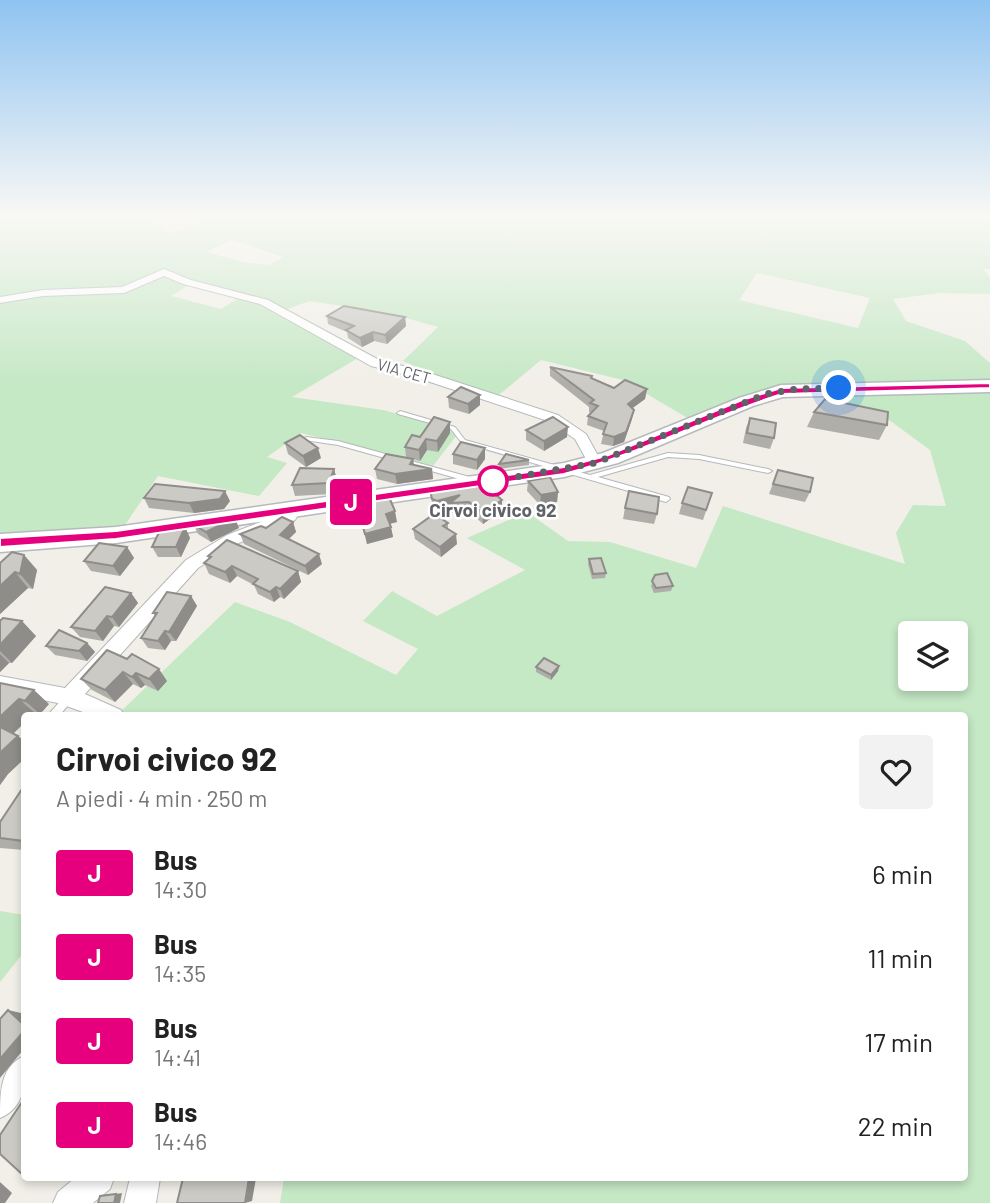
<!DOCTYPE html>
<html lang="it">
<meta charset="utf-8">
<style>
:root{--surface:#fff;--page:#f2f2f2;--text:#222;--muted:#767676}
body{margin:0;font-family:Barlow,sans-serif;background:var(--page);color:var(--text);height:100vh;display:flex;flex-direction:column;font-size:26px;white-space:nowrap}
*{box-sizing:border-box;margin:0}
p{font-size:23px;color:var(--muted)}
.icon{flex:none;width:38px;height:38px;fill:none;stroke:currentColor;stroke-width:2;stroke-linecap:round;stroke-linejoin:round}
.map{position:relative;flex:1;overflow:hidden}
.sheet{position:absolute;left:21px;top:712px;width:947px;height:469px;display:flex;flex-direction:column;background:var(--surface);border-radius:7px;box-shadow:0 4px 10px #0003}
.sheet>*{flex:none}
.badge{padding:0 14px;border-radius:5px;font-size:24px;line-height:46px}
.tools{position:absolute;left:898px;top:621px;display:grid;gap:14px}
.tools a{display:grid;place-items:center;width:70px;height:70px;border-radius:7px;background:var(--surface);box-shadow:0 4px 10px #0003;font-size:35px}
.you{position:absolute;width:35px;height:35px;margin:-18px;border:5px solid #fff;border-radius:50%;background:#1a73e8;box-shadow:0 0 0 10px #1a73e833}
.map>.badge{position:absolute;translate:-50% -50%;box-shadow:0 0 0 4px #fff}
.round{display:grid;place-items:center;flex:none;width:74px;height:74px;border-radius:7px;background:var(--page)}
.summary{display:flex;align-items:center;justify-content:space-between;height:119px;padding:0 35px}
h1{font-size:33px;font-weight:700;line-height:52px}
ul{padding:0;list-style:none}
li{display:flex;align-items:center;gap:21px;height:84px;padding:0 35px}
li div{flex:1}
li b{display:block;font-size:26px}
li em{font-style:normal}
li .badge{min-width:77px;font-weight:700;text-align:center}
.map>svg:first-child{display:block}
.green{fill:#c5e8c5;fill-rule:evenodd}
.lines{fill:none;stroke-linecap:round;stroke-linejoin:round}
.lane-casing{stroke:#b5b8bc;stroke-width:2}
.street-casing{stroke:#b5b8bc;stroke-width:2}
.secondary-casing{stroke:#b6babf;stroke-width:3}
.lane{fill:#fff;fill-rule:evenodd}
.street{fill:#fff;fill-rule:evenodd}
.secondary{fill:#fff;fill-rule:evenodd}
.wall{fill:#afaea9}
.shaded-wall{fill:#8f8d8a}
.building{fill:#cccac5;stroke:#8f8d8a;stroke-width:2}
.line{fill:#e6007e;stroke:#fff;stroke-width:2}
.walk{stroke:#5f6368;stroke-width:7;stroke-dasharray:0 12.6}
.stop-dot{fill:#fff;stroke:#e6007e;stroke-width:3.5}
.labels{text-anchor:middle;stroke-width:5;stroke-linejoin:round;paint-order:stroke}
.far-street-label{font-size:16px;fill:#5f6368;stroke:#fff}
.stop-label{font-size:19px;font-weight:bold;fill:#5f6368;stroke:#fff}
</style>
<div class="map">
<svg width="990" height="1203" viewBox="0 0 990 1203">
<rect width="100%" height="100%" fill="#f1efe8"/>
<!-- green -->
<g class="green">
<path d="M0,217H157L149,219L170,233L202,225L187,217H990V269H983L990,277V294L940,293L893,299L906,321L965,341L990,363V1203H280L284,1178H964V716H116L235,602L290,622L396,675L418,649L363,621L392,591L437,616L525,570L467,538L527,512L568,541L610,542L696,568L723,506L905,564L896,533L913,505L946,506L930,450L885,417L805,392L749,396L691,420L623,380L541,360L494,399L461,388L403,361L438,327L388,313L309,301L280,312L358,358L292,397L383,410L460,431L433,466L301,433L267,457L287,463L259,496L158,476L125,525L108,541L0,547ZM232,240L283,257L269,265L243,262L206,252ZM757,273L870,298L858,328L739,300ZM194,282L239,298L221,309L171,296ZM910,634H956V679H910Z"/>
<path d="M0,911L24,915V952L0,982Z"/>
</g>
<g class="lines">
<!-- lane casing -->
<g class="lane-casing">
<g id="lane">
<path d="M400,411L455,427L465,440L590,475L668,453L699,455L768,469L772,471L768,473L699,459L668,457L598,477L669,497L670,499L666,502L461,442L451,429L398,414L397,413Z"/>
<path d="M306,437L338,441L477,479L478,481L474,483L338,445L304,440L303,439Z"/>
<path d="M69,694L72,695L74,698L59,716H47L66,695Z"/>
</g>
</g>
<!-- street casing -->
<g class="street-casing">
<g id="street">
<path d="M164,269L191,280L268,300L379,360L423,371L558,415L586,434L602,463L600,466H590L575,439L548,421L415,377L371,366L260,304L183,284L164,276L124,293L43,296L0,303V297L43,290L122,287Z"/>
<path d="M292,506L300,511L295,520L239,543L198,568L85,694L121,710L124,716H94L58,703L0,692V676L65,688L186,560L227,535L284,513L287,507Z"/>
<path d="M24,1056C26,1080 26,1107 0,1118C0,1092 0,1067 24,1056Z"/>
<path d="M75,1178H114L110,1189L93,1203H53L58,1192Z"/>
<path d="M130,1178H160L156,1203H124Z"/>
</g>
</g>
<!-- secondary casing -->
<g class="secondary-casing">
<path id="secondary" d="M990,380V392L783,397L753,406L618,463L564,477L116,543L0,552V534L116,527L564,463L603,453L739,398L781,385Z"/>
</g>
<!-- lane -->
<use href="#lane" class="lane"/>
<!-- street -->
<use href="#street" class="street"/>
<!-- secondary -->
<use href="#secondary" class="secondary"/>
</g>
<!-- wall -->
<g class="wall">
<path d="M327,316L405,317L406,326L387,344L374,341L362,347L348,338L347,332L328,324Z"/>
<path d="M550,367L592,378L614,388L647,389L645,399L632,408V419L624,442L613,446L601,444L604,431L587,425L588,416L591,413L589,412V407L550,376Z"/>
<path d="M448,397L480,405L469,414L449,408Z"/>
<path d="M814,412L887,425L879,440L807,427Z"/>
<path d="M750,418L774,438L770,449L743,443L746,428Z"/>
<path d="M450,422V433L438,452L427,450L420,461L413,459L414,465L432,469L433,479L397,484L377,479L375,469L406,457L405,447L420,437Z"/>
<path d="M526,430L567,437L544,451L526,440Z"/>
<path d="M285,443L321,458L306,467L288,454Z"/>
<path d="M485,448V459L477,470L453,464V454Z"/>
<path d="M529,460V465L499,469V464Z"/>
<path d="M334,469L337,480L332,494L295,496L292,485Z"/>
<path d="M778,470L810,492L805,502L769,494Z"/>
<path d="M528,481L558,492L557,502L540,505L527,491Z"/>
<path d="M471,487L502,510L483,524L470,512L450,513V508L438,511L433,509L430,490Z"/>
<path d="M712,493L703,520L679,514L682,503Z"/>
<path d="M144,498L230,501L224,509L194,513L149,508Z"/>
<path d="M362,503L397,522L390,524L393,537L367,544L360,517L365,516Z"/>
<path d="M625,508L657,514L654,524L623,519Z"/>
<path d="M293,522L296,532L288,539L322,564L308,575L244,544L240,534Z"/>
<path d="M448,523V529L457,544L441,557L415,539L413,529Z"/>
<path d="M193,524L239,528L211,542L198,534Z"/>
<path d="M185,527L190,538L181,557H158L152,547Z"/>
<path d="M127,547L134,558L120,576L91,571L84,561Z"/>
<path d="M24,555L37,570L33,589L28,588L0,614V563Z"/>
<path d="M208,556L298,571L301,582L284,599L280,597L274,602L258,594L254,585L237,576L230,583L209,574L204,563L209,559Z"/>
<path d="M589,559L606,573L605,578L592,579L588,564Z"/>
<path d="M655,575L673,586L671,591L654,593L651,586Z"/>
<path d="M131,593L138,603L119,627L114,626L103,641L80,637L71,627Z"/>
<path d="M191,596L197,606L176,641H171L165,650L148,648L141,638L155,616L153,613Z"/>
<path d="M0,621L36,636L12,663H9L0,672Z"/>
<path d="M87,643L95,652L87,661L55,655L46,646Z"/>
<path d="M107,650L167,681L158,691L145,685L141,688L133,684L115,702L92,690L81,679Z"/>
<path d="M559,666L558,671L551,680L536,672V667Z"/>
<path d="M0,683L49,704L40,714L35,713L13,733L24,741V759L8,774L0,785Z"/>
<path d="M24,786V850L0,848V822Z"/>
</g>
<!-- shaded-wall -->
<g class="shaded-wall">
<path d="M405,317L406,326L387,344L385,335Z"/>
<path d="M373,332L374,341L362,347L360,338Z"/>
<path d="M647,389L645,399L626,413L628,404Z"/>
<path d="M480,395V405L469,414L468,404Z"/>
<path d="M634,410L632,419L624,442L613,446L614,437Z"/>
<path d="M450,422V433L438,452L437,441Z"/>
<path d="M568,427L567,437L544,451V441Z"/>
<path d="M426,439L427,450L420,461L419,450Z"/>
<path d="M318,448L321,458L306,467L303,456Z"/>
<path d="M485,448V459L477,470V460Z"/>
<path d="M413,459L414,469H432L433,479L397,484L395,474L410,464Z"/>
<path d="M334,469L337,480L332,494L329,483Z"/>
<path d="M225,491L230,501L224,509L194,513L189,503Z"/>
<path d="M558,492L557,502L540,505L541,495Z"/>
<path d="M460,495L450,503V508L438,511L437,501Z"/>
<path d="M502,500V510L483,524V513Z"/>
<path d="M395,511L397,522L388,524L386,514Z"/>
<path d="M235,518L239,528L211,542L206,532Z"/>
<path d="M293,522L296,532L283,545L280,535Z"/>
<path d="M185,527L190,538L181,557L176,547Z"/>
<path d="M391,527L393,537L367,544L365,534Z"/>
<path d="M456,534L457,544L441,557L440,547Z"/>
<path d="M127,547L134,558L120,576L113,566Z"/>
<path d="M319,554L322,564L308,575L305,566Z"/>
<path d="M24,555L37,570L33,589L20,574Z"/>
<path d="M232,566L237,576L230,583L225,572Z"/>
<path d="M298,571L301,582L284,599L280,589Z"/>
<path d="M15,572L28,588L0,614V586Z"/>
<path d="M276,587L280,597L274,602L270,592Z"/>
<path d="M131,593L138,603L119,627L112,617Z"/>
<path d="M191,596L197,606L176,641L169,632Z"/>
<path d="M107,616L114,626L103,641L95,631Z"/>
<path d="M22,621L36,636L12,663L0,651V645Z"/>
<path d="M165,631L171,641L165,650L158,641Z"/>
<path d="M87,643L95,652L87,661L79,651Z"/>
<path d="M0,654L9,663L0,672Z"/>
<path d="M559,666L558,671L551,680V675Z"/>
<path d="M159,669L167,681L158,691L149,679Z"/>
<path d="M123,672L133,684L115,702L105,690Z"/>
<path d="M136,673L145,685L141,688L132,677Z"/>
<path d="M34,690L49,704L40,714L25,701Z"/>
<path d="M19,699L35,713L32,716H24V723L10,737L0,729V717Z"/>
<path d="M18,736L24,741V759L8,774L0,785V753Z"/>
<path d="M8,1010L21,1013L24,1016V1025Z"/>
<path d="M24,1031V1049L0,1078V1059Z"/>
<path d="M249,1178H256L252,1201L245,1203Z"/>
<path d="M0,1182L12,1193L5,1203H0Z"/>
<path d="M122,1193L120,1203H114L116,1194Z"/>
</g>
<!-- building -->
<g class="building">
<path d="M344,306L405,317L385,335L373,332L360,338L346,330L354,326L327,316Z"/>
<path d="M550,367L592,376L591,378L614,388L625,380L647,389L628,404L634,410L626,432L614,437L603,434L607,423L588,416L598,406L590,403L594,400Z"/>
<path d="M461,387L480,395L468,404L448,397Z"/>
<path d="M825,399L888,412L887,425L814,412Z"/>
<path d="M434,417L450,422L437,441L426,439L419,450L405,447L412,435L420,437Z"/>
<path d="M553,417L568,427L544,441L526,430Z"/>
<path d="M750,418L776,423L774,438L747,433Z"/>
<path d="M300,435L318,448L303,456L285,443Z"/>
<path d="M461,442L485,448L477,460L453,454Z"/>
<path d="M386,454L413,459L410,464L432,469L395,474L375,469Z"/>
<path d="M506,454L529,460L499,464Z"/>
<path d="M300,468L334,469L329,483L292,485Z"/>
<path d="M778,470L813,478L810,492L773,484Z"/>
<path d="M550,477L558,492L541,495L528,481Z"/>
<path d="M471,483V487L479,486L485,491L489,489L502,500L483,513L469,502L450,503L460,495L437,501L432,499L430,490Z"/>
<path d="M155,484L225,491L220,499L189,503L144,498Z"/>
<path d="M688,487L712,493L706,510L682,503Z"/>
<path d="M629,491L659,497L657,514L625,508Z"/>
<path d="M389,497L395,511L386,514L391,527L365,534L360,517L367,516L362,503Z"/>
<path d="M434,514L448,523L443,526L456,534L440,547L413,529Z"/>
<path d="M282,517L293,522L280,535L319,554L305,566L240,534L261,526L266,528Z"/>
<path d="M235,518L206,532L193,524L198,523Z"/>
<path d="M185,527L176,547H152L161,528Z"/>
<path d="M227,540L298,571L280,589L276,587L270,592L253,584L258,579L232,566L225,572L204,563L211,557L208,556Z"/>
<path d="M99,543L127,547L113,566L84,561Z"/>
<path d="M12,552L24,555L20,574L15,572L0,586V563Z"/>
<path d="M601,558L606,573L593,574L589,559Z"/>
<path d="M667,573L673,586L656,588L652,581L655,575Z"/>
<path d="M105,587L131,593L112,617L107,616L95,631L71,627Z"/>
<path d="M167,592L191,596L169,632L165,631L158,641L141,638L157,613H153Z"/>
<path d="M3,618L22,621L0,645V621Z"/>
<path d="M59,630L87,643L79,651L46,646Z"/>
<path d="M107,650L127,659L132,654L159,669L149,679L136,673L132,677L123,672L105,690L81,679Z"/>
<path d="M544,658L559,666L551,675L536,667Z"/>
<path d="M0,683L34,690L25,701L19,699L0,717Z"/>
<path d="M0,727L18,736L0,753Z"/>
<path d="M24,786V841L0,838V822Z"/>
<path d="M8,1010L24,1025V1031L0,1059V1019Z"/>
<path d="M24,1099V1176L0,1154V1135Z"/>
<path d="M183,1178H249L245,1203H177Z"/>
<path d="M116,1194L114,1203H98L100,1196Z"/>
</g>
<!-- sky -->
<linearGradient id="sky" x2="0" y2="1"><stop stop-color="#8fc3f1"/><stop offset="0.56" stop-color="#f9f8f5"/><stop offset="1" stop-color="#f9f8f5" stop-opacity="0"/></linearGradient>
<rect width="990" height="385" fill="url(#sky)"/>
<!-- line -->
<path class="line" d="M990,383V388L782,394C708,417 640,454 564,474L116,539L0,547V538L116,531L564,467L606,456L742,400L781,388Z"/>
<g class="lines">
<!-- walk -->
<path class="walk" d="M493,481L481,483L595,463L766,394L797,389L839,388"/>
</g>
<!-- markers -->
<circle class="stop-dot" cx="493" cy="481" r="14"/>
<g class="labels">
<!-- far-street labels -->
<g class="far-street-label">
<text transform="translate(404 371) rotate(16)" y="6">VIA CET</text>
</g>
<!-- stop labels -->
<g class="stop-label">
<text x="493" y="517">Cirvoi civico 92</text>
</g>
</g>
</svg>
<div class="tools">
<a><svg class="icon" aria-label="layers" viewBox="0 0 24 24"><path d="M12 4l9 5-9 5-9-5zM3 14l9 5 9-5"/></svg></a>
</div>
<div class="you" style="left:839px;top:388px"></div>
<b class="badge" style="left:351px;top:502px;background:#e6007e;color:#fff">J</b>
<section class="sheet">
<div class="summary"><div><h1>Cirvoi civico 92</h1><p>A piedi · 4 min · 250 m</p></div><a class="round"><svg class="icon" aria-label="heart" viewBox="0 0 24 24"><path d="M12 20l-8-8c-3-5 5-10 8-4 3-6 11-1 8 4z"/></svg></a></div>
<ul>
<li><span class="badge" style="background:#e6007e;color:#fff">J</span><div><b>Bus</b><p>14:30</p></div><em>6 min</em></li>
<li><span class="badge" style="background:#e6007e;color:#fff">J</span><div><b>Bus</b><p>14:35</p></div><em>11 min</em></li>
<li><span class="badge" style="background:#e6007e;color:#fff">J</span><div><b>Bus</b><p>14:41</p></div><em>17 min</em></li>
<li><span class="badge" style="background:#e6007e;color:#fff">J</span><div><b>Bus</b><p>14:46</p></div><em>22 min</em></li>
</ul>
</section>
</div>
